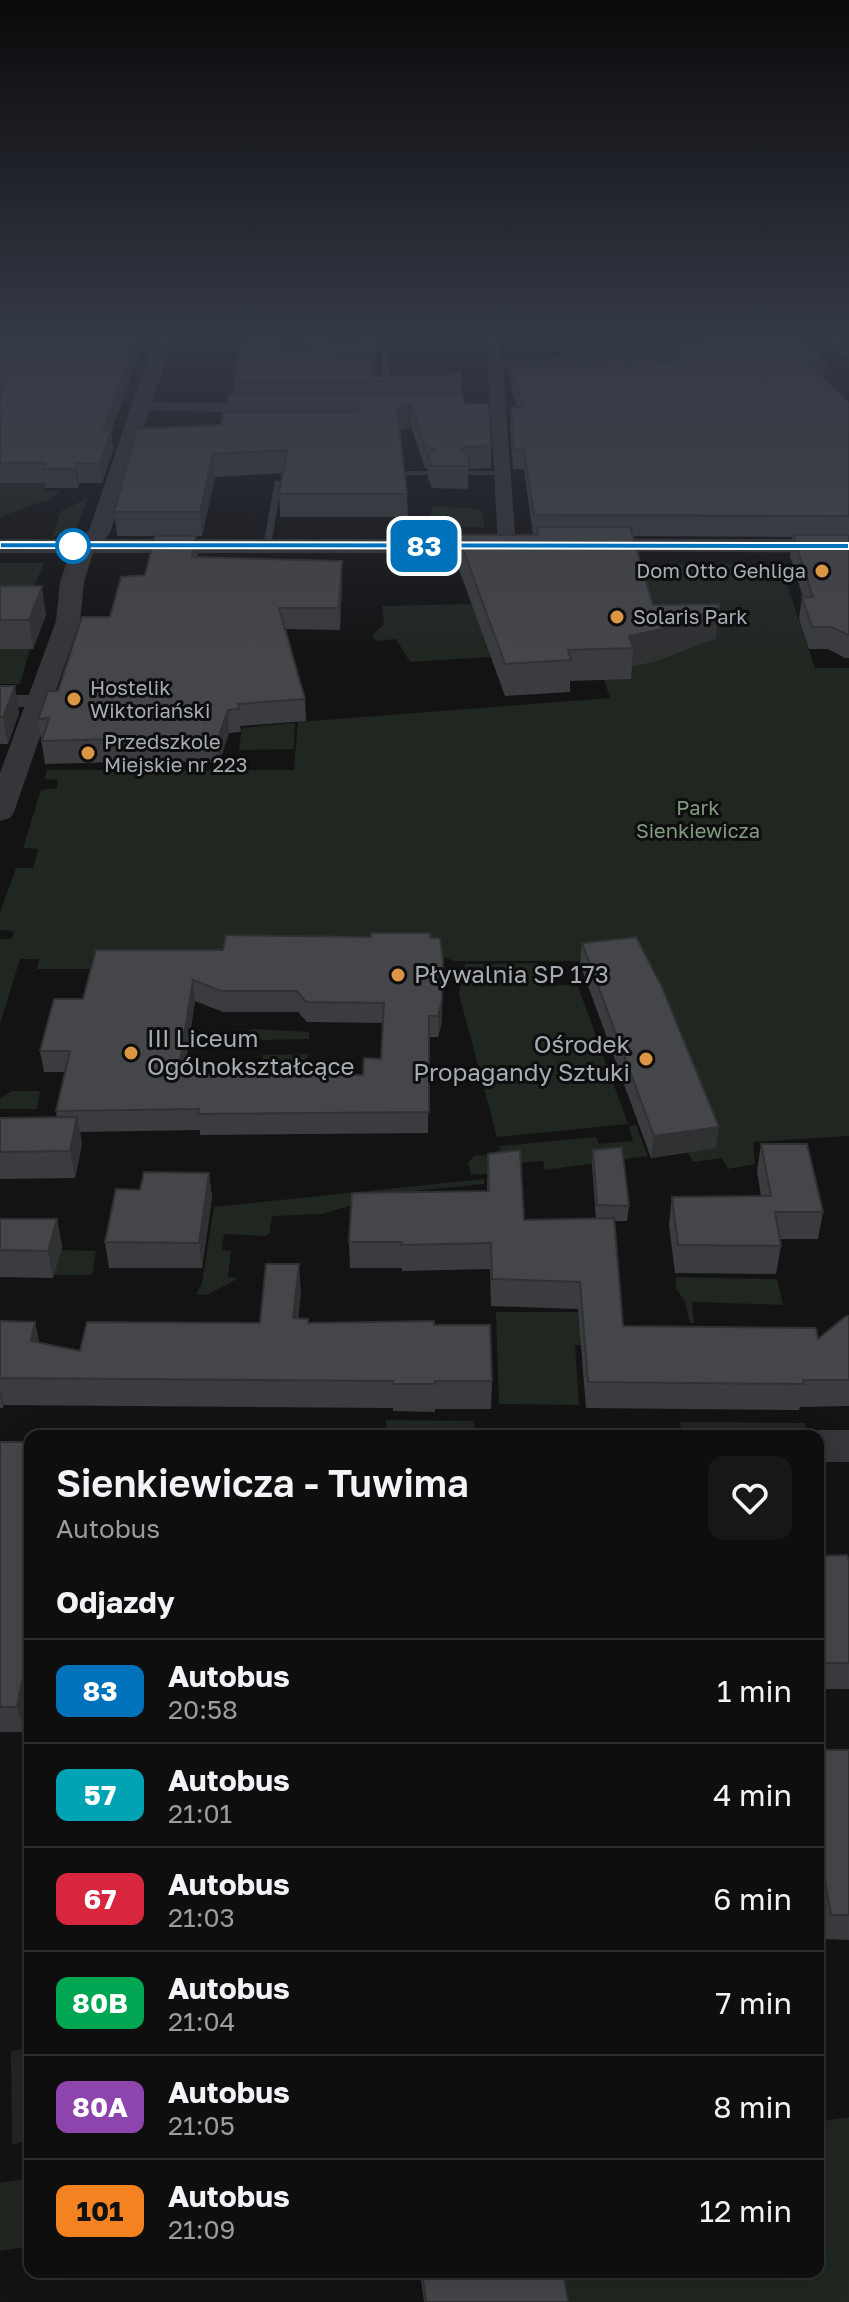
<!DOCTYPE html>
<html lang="pl">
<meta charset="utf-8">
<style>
:root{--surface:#0e0e0f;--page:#171718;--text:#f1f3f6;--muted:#9b9c9e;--line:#2e2e2f}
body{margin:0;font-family:"Golos Text",sans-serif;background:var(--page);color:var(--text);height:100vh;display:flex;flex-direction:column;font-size:30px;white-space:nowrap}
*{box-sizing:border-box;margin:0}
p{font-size:26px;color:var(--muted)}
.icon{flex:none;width:44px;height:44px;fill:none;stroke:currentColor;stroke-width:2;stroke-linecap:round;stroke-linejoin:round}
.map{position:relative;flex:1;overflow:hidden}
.side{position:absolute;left:24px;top:1430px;width:800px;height:848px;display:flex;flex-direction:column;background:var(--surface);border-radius:16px;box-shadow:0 8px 32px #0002,0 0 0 2px var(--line)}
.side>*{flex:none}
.badge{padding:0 16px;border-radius:12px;font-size:28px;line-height:52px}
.map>.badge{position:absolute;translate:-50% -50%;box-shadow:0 0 0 4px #fff}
h2{padding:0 32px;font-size:30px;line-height:72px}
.round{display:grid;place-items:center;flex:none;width:84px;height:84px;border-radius:16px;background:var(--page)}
.summary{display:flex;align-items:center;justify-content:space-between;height:136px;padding:0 32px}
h1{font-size:38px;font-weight:600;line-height:60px}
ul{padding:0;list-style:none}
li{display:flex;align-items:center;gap:24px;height:104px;padding:0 32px;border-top:2px solid var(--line)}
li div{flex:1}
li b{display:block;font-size:30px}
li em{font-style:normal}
li .badge{min-width:88px;font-weight:700;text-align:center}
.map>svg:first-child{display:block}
.green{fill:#202620}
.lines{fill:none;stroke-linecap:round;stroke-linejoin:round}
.service{fill:#353639;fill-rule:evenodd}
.minor{fill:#353639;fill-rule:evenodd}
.tertiary{fill:#353639;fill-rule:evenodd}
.wall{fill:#3b3c3f;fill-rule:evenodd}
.shaded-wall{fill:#303133}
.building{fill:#454649;stroke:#303133;stroke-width:2;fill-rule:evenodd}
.line{fill:#0072bc;stroke:#fff;stroke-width:2}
.stop-dot{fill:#fff;stroke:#0072bc;stroke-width:4}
.poi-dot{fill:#db9544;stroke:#0e0e0f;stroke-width:3}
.labels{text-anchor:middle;stroke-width:6;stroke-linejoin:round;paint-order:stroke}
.far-poi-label{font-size:20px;fill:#a6acb3;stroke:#0e0e0f;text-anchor:start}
.far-park-label{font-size:20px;fill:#819c7f;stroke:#0e0e0f}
.poi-label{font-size:24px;fill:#a6acb3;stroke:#0e0e0f;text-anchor:start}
</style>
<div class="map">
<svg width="849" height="2302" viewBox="0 0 849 2302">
<rect width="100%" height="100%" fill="#131314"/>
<!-- green -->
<g class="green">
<path d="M0,483H47L45,491H60L47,500L0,517Z"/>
<path d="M87,499L75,532L52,537L61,511Z"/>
<path d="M432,506L478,509L483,513L484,527H429Z"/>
<path d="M0,563H44L31,593L0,598Z"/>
<path d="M630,564H780L815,668H849V1136L753,1142L755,1164L728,1169L722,1158L693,1162L688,1152L716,1148L598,961H455L430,953L98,969H37L39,959H20L0,1024V939H12L14,931L0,930V912L16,868H33L38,849L23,848L41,790L57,788L58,780L44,779L47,770H294L298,722L610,698L594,649L650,635Z"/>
<path d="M472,604L491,657L410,662L396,639L376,641L372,635L384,624L382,606Z"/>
<path d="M0,649H30L20,684H0Z"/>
<path d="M295,723L294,749L239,750L242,728Z"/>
<path d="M539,963L540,987L577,984L628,1124L497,1137L459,994L465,964Z"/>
<path d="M254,1029L309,1032V1039L262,1040L247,1035L249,1030Z"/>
<path d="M308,1054L306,1068L261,1072L263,1055Z"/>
<path d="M12,1091H40L37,1109H0V1098Z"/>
<path d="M636,1125L648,1156L545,1170L543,1161L517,1163L518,1171L471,1175L468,1163L474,1156L496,1154L495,1151L501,1150L499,1146L596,1137L599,1144L633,1141L629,1126Z"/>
<path d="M484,1179V1184L393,1193L322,1214L272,1216L269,1234L265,1236L224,1234L222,1250L231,1251L228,1277L239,1278L207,1295L196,1294L202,1283L214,1207Z"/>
<path d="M59,1250L96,1251L92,1275H54Z"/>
<path d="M676,1277L777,1279L783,1305L692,1302L694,1323H690L685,1302L676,1288Z"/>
<path d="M496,1312H613L616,1345H575L579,1405L499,1404Z"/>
<path d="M386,1420L474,1421V1430L386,1429Z"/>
<path d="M680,1422L805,1423L806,1432L681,1431Z"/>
<path d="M30,2048V2141L12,2144L11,2051Z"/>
<path d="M849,2117V2302H563L557,2272H818V2122Z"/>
<path d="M30,2178V2246L0,2251V2183Z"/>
</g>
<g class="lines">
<!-- service -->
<g class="service">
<path d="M382,334H388L389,343H493L497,345L493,347H389L390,385L397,389L393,391L382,386Z"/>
<path d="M294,339L298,341L294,362L299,365L295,367L286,363L290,341Z"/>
<path d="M408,471H427L431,473L427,475H405L404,473Z"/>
<path d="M465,471H503L507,473L503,475H468L464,473Z"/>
<path d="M275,480L282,482L271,546L267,549L263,546Z"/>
</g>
<!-- minor -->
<g class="minor">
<path d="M486,334H500L502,360L715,350L722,354L715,358L503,369L516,546L507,551L498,546L491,413H451L443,408L451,403H490Z"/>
<path d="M844,343L849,344V350L777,355L770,351L777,347Z"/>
<path d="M141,402L265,403L273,408L265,413L136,410L133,407Z"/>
<path d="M0,695H40L50,701L40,707H0Z"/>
</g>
<!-- tertiary -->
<g class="tertiary">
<path d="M156,334H174L110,533L105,539H506L514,541L517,546L514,551L506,553H93L84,582L80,621L14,812L10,818L0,821V773L56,621L60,582L70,553H0V539H79L89,530Z"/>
<path d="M821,334H840L849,343V359L843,357Z"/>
<path d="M586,539H849V553L578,551L575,546L578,541Z"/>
<path d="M818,1430H849V1462H818V1436H802Z"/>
</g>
</g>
<!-- wall -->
<g class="wall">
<path d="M0,334L111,432L113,450L102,483H79L78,488H45V483H0Z"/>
<path d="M244,334H380L377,337L375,376L462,382V394L464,404L491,446V468L468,469V489L432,488L428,478V469L425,468L411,427L399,430L407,494L408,517H280L279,494L283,473L215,477L202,536H196L198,557L342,582L340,630L286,629L305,699L306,721L240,726L241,732L229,733L219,763L155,761L45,764L38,719L110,617L145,575L155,536H117L114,512L221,425L227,412V402L234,394L233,381ZM293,336L298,339V352H292L286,347L287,340Z"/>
<rect x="391" y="334" width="66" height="3"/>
<path d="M570,334H813L801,338L824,379L849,403V658H845L828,649H809L799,619L802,597H803L790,556L792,537L633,536L653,605L716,638L656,661L632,666L631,679L570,681V692L505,696L457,564L458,535H533L524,469H513L510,426L511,407H517L511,388V369L678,360L679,348H678L677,336L572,337Z"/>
<path d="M0,586L46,615L33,649H0Z"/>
<path d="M0,686L19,713L8,744H0Z"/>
<path d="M371,937L442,1021L438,1037H429L428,1133L200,1135V1130L80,1132L82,1144L75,1178L0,1179V1118H57L56,1111L65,1072H44L40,1051L83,999L223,950ZM195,1001L223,1012H298L307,1022L383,1023L381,1059L363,1075L184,1074Z"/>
<path d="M582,943L716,1148L651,1158L580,964Z"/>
<path d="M761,1144L823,1212L818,1239H780L781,1246L776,1274L675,1273L669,1225L672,1197L761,1196L757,1171Z"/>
<path d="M593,1150L629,1206L627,1221H614L623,1326L818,1339L849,1316V1406L800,1407L799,1410L586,1408L578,1309L491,1306L490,1269L402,1271V1268H350L349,1242L487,1191L488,1154L524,1220L596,1219L592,1166Z"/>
<path d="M209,1173L212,1198L202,1268H109L105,1242L140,1190Z"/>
<path d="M0,1219H57L62,1247L53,1278L0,1277Z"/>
<path d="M301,1292L298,1318L308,1323L434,1325L492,1381L491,1409H435V1412L393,1411V1408L4,1405L3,1408H0V1321L35,1322L39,1342L80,1351L260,1323Z"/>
<path d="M0,1442L24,1732H0Z"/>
<path d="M818,1556L849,1562V1689H818Z"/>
<path d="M818,1750H849V1940L824,1939L818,1904Z"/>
<path d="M420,2272H563L568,2302H424Z"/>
</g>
<!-- shaded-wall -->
<g class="shaded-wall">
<path d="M139,334H147L111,432L113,450L102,483L100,464L103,431Z"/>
<path d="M284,334H293V336L287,340L283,362L282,345Z"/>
<path d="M376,334H380L377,337L376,362Z"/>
<path d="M787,334H813L786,343Z"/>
<path d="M826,362L824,381L809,365Z"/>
<path d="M411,405V427L397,431V409Z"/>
<path d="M213,454L215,477L202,536L200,512Z"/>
<path d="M77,463L79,483L78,488L75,469Z"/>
<path d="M196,536L198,556L193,578L192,557Z"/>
<path d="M342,561V582L340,630L339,608Z"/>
<path d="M42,586L46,615L33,649L29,620Z"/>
<path d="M719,608L716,638L656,661L632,666L633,648L629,636Z"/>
<path d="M15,686L19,713L8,744L3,717Z"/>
<path d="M228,710L229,733L219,763L217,741Z"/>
<path d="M443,959L442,1021L438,1037V1016Z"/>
<path d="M193,980L195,1001L180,1095L178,1074Z"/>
<path d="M77,1117L82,1144L75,1178L70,1151Z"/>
<path d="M719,1127L716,1148L651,1158L654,1136Z"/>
<path d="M209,1173L212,1198L202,1268L199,1243Z"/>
<path d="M57,1219L62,1247L53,1278L48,1251Z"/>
<path d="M299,1264L301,1292L295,1346L293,1318Z"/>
<path d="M35,1322L41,1349L31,1341Z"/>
<path d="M0,1388L4,1405L3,1408L0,1394Z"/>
<path d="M30,1643V1700L24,1732L17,1707Z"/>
</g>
<!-- building -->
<g class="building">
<path d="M0,334H139L103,431H111L100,464L77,463L75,469H43L45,463H0Z"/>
<path d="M244,334H284L282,345L292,352L375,354L373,376H445L461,371L462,382L233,381Z"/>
<path d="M299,334H376L375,344L298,342Z"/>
<path d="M801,338L826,362L809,365L849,403V516L534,515L524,449H514L511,407H524L511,369L680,360V344Z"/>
<path d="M229,394H463L464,404H489L491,446L463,447L461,451L468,455L469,466H432L428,455L434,449L425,446L411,405L397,409L407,494H279L287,450L213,454L200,512H114L137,429L221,425L224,412H353L360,408L353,402H227Z"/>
<path d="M537,527H630L653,605L719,604V608L658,630L629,636L633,648L568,650L571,660L505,664L458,535H538Z"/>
<path d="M793,535H849V635L831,627H812L802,597H813Z"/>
<path d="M155,536H196L192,557L342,561L339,608H279L305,699L238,704L239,709L228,710L217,741L153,738L42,741L49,718L38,719L48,691H58L82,617H110L121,577L145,575Z"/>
<path d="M0,586H42L29,620H0Z"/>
<path d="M0,686H15L3,717H0Z"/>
<path d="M371,933H430V938H440L443,959L442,1000L438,1016H429V1112L198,1114L199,1109L56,1111L70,1051H40L54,999H83L96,950H223L226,935L371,937ZM193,980L221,991H297L306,1002L384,1003L381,1059L364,1058L363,1075L178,1074Z"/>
<path d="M636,937L662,987L719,1127L654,1136L582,943Z"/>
<path d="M77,1117L70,1151L0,1152V1118Z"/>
<path d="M761,1144H807L823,1212H775L781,1246L678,1245L672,1197L771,1196Z"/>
<path d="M622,1147L629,1206L597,1205L593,1150Z"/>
<path d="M520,1150L524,1220L614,1218L623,1326L816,1328L818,1339L846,1316H849V1380H803L804,1384L588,1382L580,1282L492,1279L491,1243L401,1245L402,1242H349L352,1193L489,1191L488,1154Z"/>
<path d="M144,1172L209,1173L199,1243L105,1242L116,1189L140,1190Z"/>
<path d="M0,1219H57L48,1251L0,1250Z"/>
<path d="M266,1264H299L293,1318L308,1319V1323L434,1321V1325H490L492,1381H435V1384H393V1381L0,1378V1321L35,1322L31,1341L80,1351L87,1322L260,1323Z"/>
<path d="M0,1442H30V1643L17,1707H0Z"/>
<path d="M847,1555L849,1562V1663H818V1556Z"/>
<path d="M818,1750H849V1915H831L818,1838Z"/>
<path d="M422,2272H563L568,2302H426Z"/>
</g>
<!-- sky -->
<linearGradient id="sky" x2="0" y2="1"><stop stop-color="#0a0a0b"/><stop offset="0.51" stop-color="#333945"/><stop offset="1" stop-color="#333945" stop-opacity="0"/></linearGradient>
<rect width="849" height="656" fill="url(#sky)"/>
<!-- line -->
<path class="line" d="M0,542L849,543V549L0,548Z"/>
<!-- markers -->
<circle class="stop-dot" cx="73" cy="546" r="16"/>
<g class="poi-dot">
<circle cx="822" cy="571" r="8"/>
<circle cx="617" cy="617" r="8"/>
<circle cx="74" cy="699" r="8"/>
<circle cx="88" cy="753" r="8"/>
<circle cx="398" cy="975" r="8"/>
<circle cx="131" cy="1053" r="8"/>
<circle cx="646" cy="1059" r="8"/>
</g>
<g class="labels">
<!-- far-poi labels -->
<g class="far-poi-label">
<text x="806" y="578" text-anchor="end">Dom Otto Gehliga</text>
<text x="633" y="624">Solaris Park</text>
<text x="90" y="695">Hostelik<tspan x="90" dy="23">Wiktoriański</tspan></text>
<text x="104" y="749">Przedszkole<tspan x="104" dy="23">Miejskie nr 223</tspan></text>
</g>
<!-- far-park labels -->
<g class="far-park-label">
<text x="698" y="815">Park<tspan x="698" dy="23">Sienkiewicza</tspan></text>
</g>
<!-- poi labels -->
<g class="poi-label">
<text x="414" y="983">Pływalnia SP 173</text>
<text x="147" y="1047">III Liceum<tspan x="147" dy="28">Ogólnokształcące</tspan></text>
<text x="630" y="1053" text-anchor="end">Ośrodek<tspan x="630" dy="28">Propagandy Sztuki</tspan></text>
</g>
</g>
</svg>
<b class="badge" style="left:424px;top:546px;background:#0072bc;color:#fff">83</b>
<section class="side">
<div class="summary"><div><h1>Sienkiewicza - Tuwima</h1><p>Autobus</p></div><a class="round"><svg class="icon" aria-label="heart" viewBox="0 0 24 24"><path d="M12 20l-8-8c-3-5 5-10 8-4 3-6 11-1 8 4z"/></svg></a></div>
<h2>Odjazdy</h2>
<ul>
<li><span class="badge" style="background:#0072bc;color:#fff">83</span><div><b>Autobus</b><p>20:58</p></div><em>1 min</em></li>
<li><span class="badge" style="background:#00a3b4;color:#fff">57</span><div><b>Autobus</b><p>21:01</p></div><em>4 min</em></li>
<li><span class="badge" style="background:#d7263d;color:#fff">67</span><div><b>Autobus</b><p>21:03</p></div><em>6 min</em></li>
<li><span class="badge" style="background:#00a651;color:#fff">80B</span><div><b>Autobus</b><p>21:04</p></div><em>7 min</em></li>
<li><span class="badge" style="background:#8e44ad;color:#fff">80A</span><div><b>Autobus</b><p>21:05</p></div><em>8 min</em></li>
<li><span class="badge" style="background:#f58220;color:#111">101</span><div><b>Autobus</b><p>21:09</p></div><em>12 min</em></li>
</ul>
</section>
</div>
